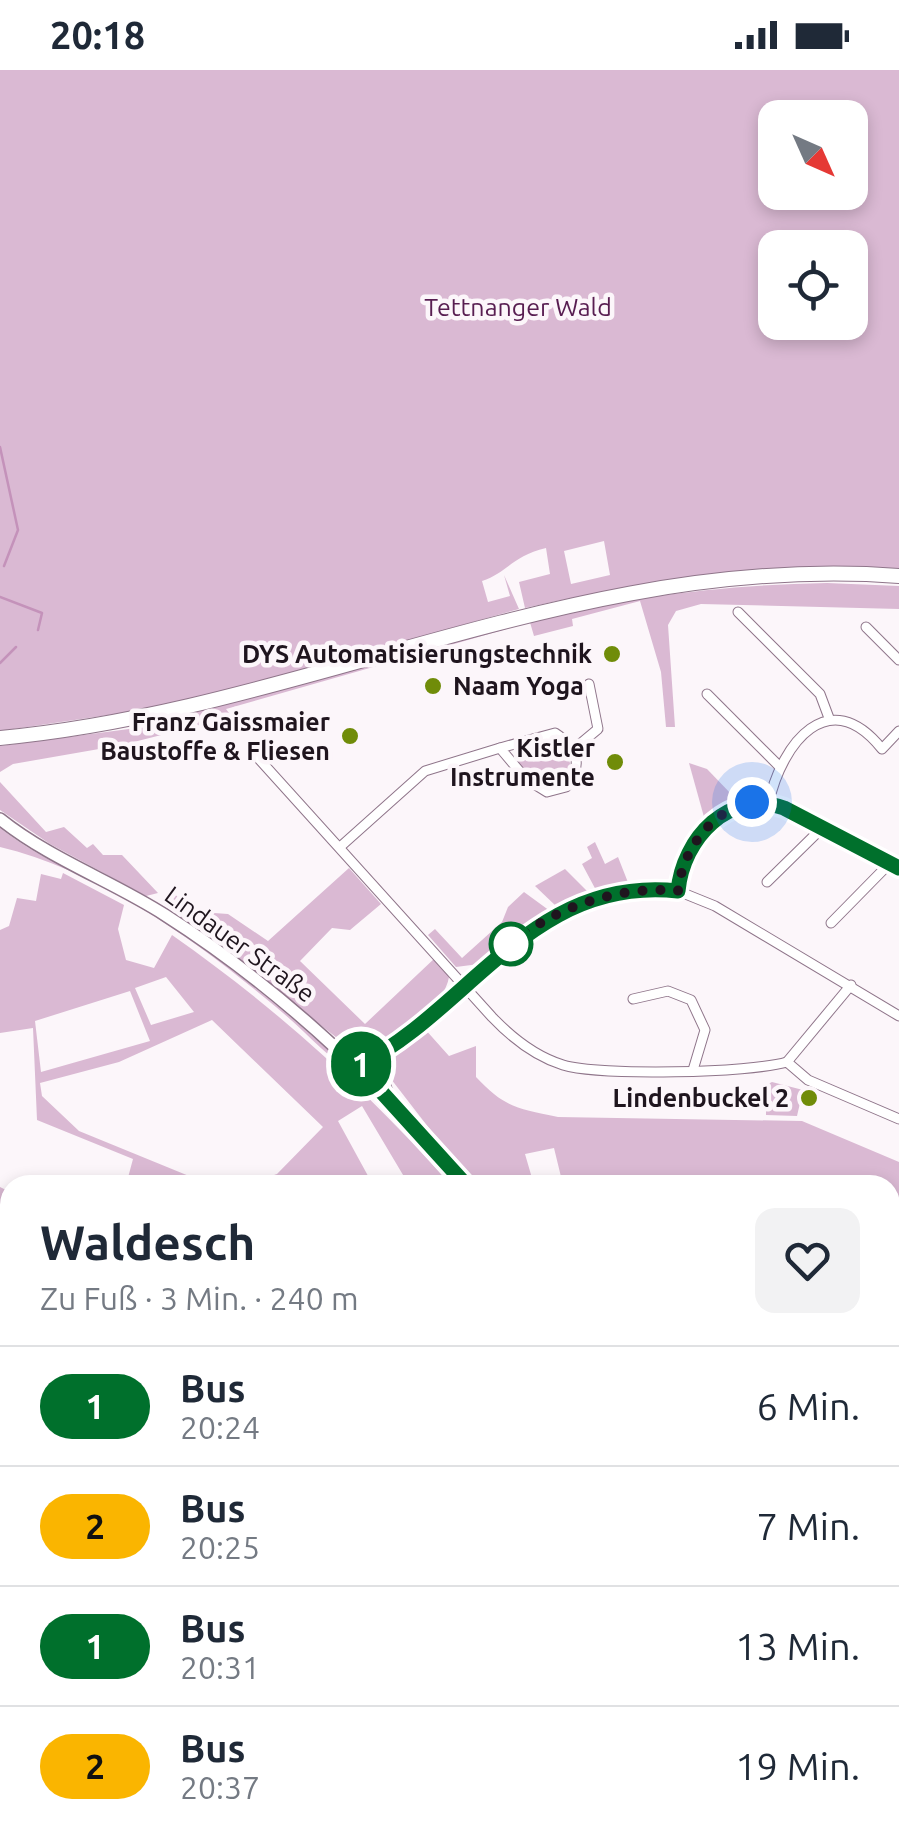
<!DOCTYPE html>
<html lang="de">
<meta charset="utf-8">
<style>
:root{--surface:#fff;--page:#f2f2f3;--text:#1f2937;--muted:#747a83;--line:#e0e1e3}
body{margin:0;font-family:Ubuntu,sans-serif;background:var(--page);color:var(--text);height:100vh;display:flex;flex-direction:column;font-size:38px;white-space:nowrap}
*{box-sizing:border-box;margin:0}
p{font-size:32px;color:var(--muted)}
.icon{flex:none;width:55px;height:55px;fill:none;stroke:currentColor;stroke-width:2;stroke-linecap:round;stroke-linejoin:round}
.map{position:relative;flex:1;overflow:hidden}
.panel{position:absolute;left:0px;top:1105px;width:900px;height:672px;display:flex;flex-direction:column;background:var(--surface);border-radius:30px 30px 0 0;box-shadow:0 5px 15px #0003}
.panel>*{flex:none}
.badge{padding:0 20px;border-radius:32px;font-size:35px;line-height:65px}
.needle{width:65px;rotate:135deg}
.controls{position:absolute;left:758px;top:30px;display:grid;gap:20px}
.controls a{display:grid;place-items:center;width:110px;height:110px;border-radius:20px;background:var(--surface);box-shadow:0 5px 15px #0003;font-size:50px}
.you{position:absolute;width:50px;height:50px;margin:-25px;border:8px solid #fff;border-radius:50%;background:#1a73e8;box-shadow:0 0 0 15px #1a73e833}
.map>.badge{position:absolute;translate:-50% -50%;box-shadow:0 0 0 5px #fff}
.round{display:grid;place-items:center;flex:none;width:105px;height:105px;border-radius:20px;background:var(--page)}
.overview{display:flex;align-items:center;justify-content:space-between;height:170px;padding:0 40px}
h1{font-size:48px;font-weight:600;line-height:75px}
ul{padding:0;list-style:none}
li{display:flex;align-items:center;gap:30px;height:120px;padding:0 40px;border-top:2px solid var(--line)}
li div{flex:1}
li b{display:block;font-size:38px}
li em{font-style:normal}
li .badge{min-width:110px;font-weight:700;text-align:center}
.status{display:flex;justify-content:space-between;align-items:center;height:70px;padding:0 50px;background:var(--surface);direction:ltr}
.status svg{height:28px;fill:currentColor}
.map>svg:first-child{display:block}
.green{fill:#dab9d3;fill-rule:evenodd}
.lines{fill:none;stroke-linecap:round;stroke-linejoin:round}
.stream{stroke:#c492ba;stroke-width:2.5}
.street-casing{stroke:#8f758a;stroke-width:11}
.secondary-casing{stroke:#8f758a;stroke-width:14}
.primary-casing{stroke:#8f758a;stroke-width:16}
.street{stroke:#fff;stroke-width:9}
.secondary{stroke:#fff;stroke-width:11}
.primary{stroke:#fff;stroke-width:14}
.line-casing{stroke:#fff;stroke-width:22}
.line{stroke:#00702c;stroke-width:15}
.walk{stroke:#1f151e;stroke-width:10;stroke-dasharray:0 18}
.poi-dot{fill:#708c09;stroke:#fcf6fa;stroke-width:4}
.stop-dot{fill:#fff;stroke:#00702c;stroke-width:5}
.labels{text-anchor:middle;stroke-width:9;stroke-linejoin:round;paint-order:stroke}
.park-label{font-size:25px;fill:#581d51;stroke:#fcf6fa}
.poi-label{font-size:25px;font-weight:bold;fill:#1f151e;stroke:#fcf6fa;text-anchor:end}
.street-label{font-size:25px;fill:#1f151e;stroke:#fcf6fa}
</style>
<div class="status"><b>20:18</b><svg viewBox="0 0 49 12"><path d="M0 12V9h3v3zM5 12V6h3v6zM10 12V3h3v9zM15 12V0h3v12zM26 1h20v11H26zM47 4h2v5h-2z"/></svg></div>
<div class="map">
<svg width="899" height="1777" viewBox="0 0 899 1777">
<rect width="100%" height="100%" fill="#fcf6fa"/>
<!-- green -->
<g class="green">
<path d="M0,0H899V500C773,489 647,511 525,538L519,512L550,504L546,478C512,486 507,503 482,511L488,532L510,526L504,505L519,539L183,634L0,661ZM775,48H850V122H775ZM775,178H850V252H775ZM604,471L610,505L571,514L564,481Z"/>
<path d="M827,513L899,516V539L701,534L676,541L668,555L675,657H666L661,602L640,531L572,549L573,556L534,566L529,549C635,527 719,515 827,513Z"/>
<path d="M524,554L226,639L232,647L122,675L13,694L0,702V676L144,657L441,572Z"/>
<path d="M552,671L568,683L571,699L559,715C539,719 521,705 517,687L527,676Z"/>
<path d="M689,693L707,699L734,727L704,747Z"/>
<path d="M0,712L46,762L64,757L87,778L93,774L103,785H122L158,823L146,826L50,774L0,740Z"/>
<path d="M0,758C46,794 104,814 153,845C226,891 294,947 357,1007C328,988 303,959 276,937C197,871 101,801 0,777Z"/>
<path d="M595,772L605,794L618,787L629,815L597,822L582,794L592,788L587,777Z"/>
<path d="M349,798L381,834L350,860L332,858L300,891L365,954L436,887L449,907C444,937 396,976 368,985L350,978L166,835L171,822L200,842L228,844L268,871Z"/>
<path d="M565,799L590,824L557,837L535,816Z"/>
<path d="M63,803L124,835L118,859L126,890L154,898L172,865C275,937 367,1020 451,1115H409L362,1036L338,1051L373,1115H244L277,1104L323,1057L212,950L119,992L40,1013L42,1026L79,1061L211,1115H126L133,1089L37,1050L33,958L0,963V860L9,856L17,828L36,831L41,804L61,809ZM166,907L194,942L151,955L135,918ZM130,921L150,971L41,1002L35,951Z"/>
<path d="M524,822L550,841L510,866L479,894L456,897L428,865L435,859L462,888L502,852L508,837Z"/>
<path d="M424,958L449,986L476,976V1007C505,1038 517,1038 558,1047L802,1051L899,1092V1340L890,1350V1115H563L554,1078L525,1084L534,1115H473L391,1009L396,984Z"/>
<path d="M772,1012L803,1020L797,1046L766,1045V1015Z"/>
<path d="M0,1117L10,1122V1461L0,1460Z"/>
<path d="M890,1676L899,1687V1777H830L824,1768H890Z"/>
</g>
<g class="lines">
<!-- stream -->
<g class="stream">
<path d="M0,377L18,460L4,496"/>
<path d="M0,527L42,543L38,560"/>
<path d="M0,593L16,577"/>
<path d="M0,1345L10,1347"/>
<path d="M0,1470L10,1462"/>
<path d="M822,1768L828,1777"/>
</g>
<!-- street casing -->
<g class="street-casing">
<g id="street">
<path d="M738,542L820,624L829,648"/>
<path d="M866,557L899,590"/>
<path d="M707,624L780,697"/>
<path d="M555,663C577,677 584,695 566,717L547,722L526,709L500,678Z"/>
<path d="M574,679L598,659L589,614"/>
<path d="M259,689L492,947C512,968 534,986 563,995C600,1006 750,1003 787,992L808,1010L899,1049"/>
<path d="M769,732C782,673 829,613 882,679L899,661"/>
<path d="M340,777L425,701L500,678"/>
<path d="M767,812L822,758"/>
<path d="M678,821C680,799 689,783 702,765C752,691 844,770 899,799"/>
<path d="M831,853L889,794"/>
<path d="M633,929L668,921L691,930L705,960L693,1000"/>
<path d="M787,992L851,915"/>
<path d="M358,996L391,979"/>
<path d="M391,1028L380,1002L394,978L525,863L556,844L634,821H678L715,836L899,946"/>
<path d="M890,1478L899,1489"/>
<path d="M890,1499L899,1492"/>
<path d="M485,1768L490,1777"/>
<path d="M505,1777L525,1768"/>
</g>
</g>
<!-- secondary casing -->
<g class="secondary-casing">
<g id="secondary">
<path d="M0,749C50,789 112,811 165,845C281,919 378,1011 466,1115"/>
<path d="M890,1653L899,1664"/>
</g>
</g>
<!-- primary casing -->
<g class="primary-casing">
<path id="primary" d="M0,668C309,639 580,482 899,506"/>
</g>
<!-- street -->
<use href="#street" class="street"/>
<!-- secondary -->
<use href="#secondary" class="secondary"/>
<!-- primary -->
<use href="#primary" class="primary"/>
</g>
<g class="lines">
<!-- line casing -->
<g class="line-casing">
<path id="line" d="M466,1115L358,996C470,940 532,805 678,821C683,768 729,719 784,738L899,798"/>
</g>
<!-- line -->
<use href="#line" class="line"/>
<!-- walk -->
<path class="walk" d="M511,874C554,837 621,815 678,821C682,781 711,740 752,732"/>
</g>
<!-- markers -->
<g class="poi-dot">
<circle cx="612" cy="584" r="10"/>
<circle cx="433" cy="616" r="10"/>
<circle cx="350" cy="666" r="10"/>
<circle cx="615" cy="692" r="10"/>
<circle cx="809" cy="1028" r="10"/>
</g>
<circle class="stop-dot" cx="511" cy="874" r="20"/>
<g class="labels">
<!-- park labels -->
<g class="park-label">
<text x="518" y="246">Tettnanger Wald</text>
</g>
<!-- poi labels -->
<g class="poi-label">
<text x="592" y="593">DYS Automatisierungstechnik</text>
<text x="453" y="625" text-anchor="start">Naam Yoga</text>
<text x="330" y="661">Franz Gaissmaier<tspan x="330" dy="29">Baustoffe &amp; Fliesen</tspan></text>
<text x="595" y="687">Kistler<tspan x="595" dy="29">Instrumente</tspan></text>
<text x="789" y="1037">Lindenbuckel 2</text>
</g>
<!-- street labels -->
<g class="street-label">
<text transform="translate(240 874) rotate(36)" y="9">Lindauer Straße</text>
</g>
</g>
</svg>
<div class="controls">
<a><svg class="needle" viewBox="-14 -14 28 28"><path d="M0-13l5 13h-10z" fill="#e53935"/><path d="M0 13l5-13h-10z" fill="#747a83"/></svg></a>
<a><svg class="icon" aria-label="locate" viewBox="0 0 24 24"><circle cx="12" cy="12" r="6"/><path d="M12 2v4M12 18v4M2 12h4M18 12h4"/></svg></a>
</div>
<div class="you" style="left:752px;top:732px"></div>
<b class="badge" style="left:361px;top:994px;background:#00702c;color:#fff">1</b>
<section class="panel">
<div class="overview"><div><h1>Waldesch</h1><p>Zu Fuß · 3 Min. · 240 m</p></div><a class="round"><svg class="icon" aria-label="heart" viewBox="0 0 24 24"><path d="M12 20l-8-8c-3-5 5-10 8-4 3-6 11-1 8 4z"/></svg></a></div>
<ul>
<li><span class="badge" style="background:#00702c;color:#fff">1</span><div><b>Bus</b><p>20:24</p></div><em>6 Min.</em></li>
<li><span class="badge" style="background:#fab500;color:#111">2</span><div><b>Bus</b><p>20:25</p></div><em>7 Min.</em></li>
<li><span class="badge" style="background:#00702c;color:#fff">1</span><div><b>Bus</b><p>20:31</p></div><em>13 Min.</em></li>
<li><span class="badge" style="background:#fab500;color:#111">2</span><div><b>Bus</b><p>20:37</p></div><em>19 Min.</em></li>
</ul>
</section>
</div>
